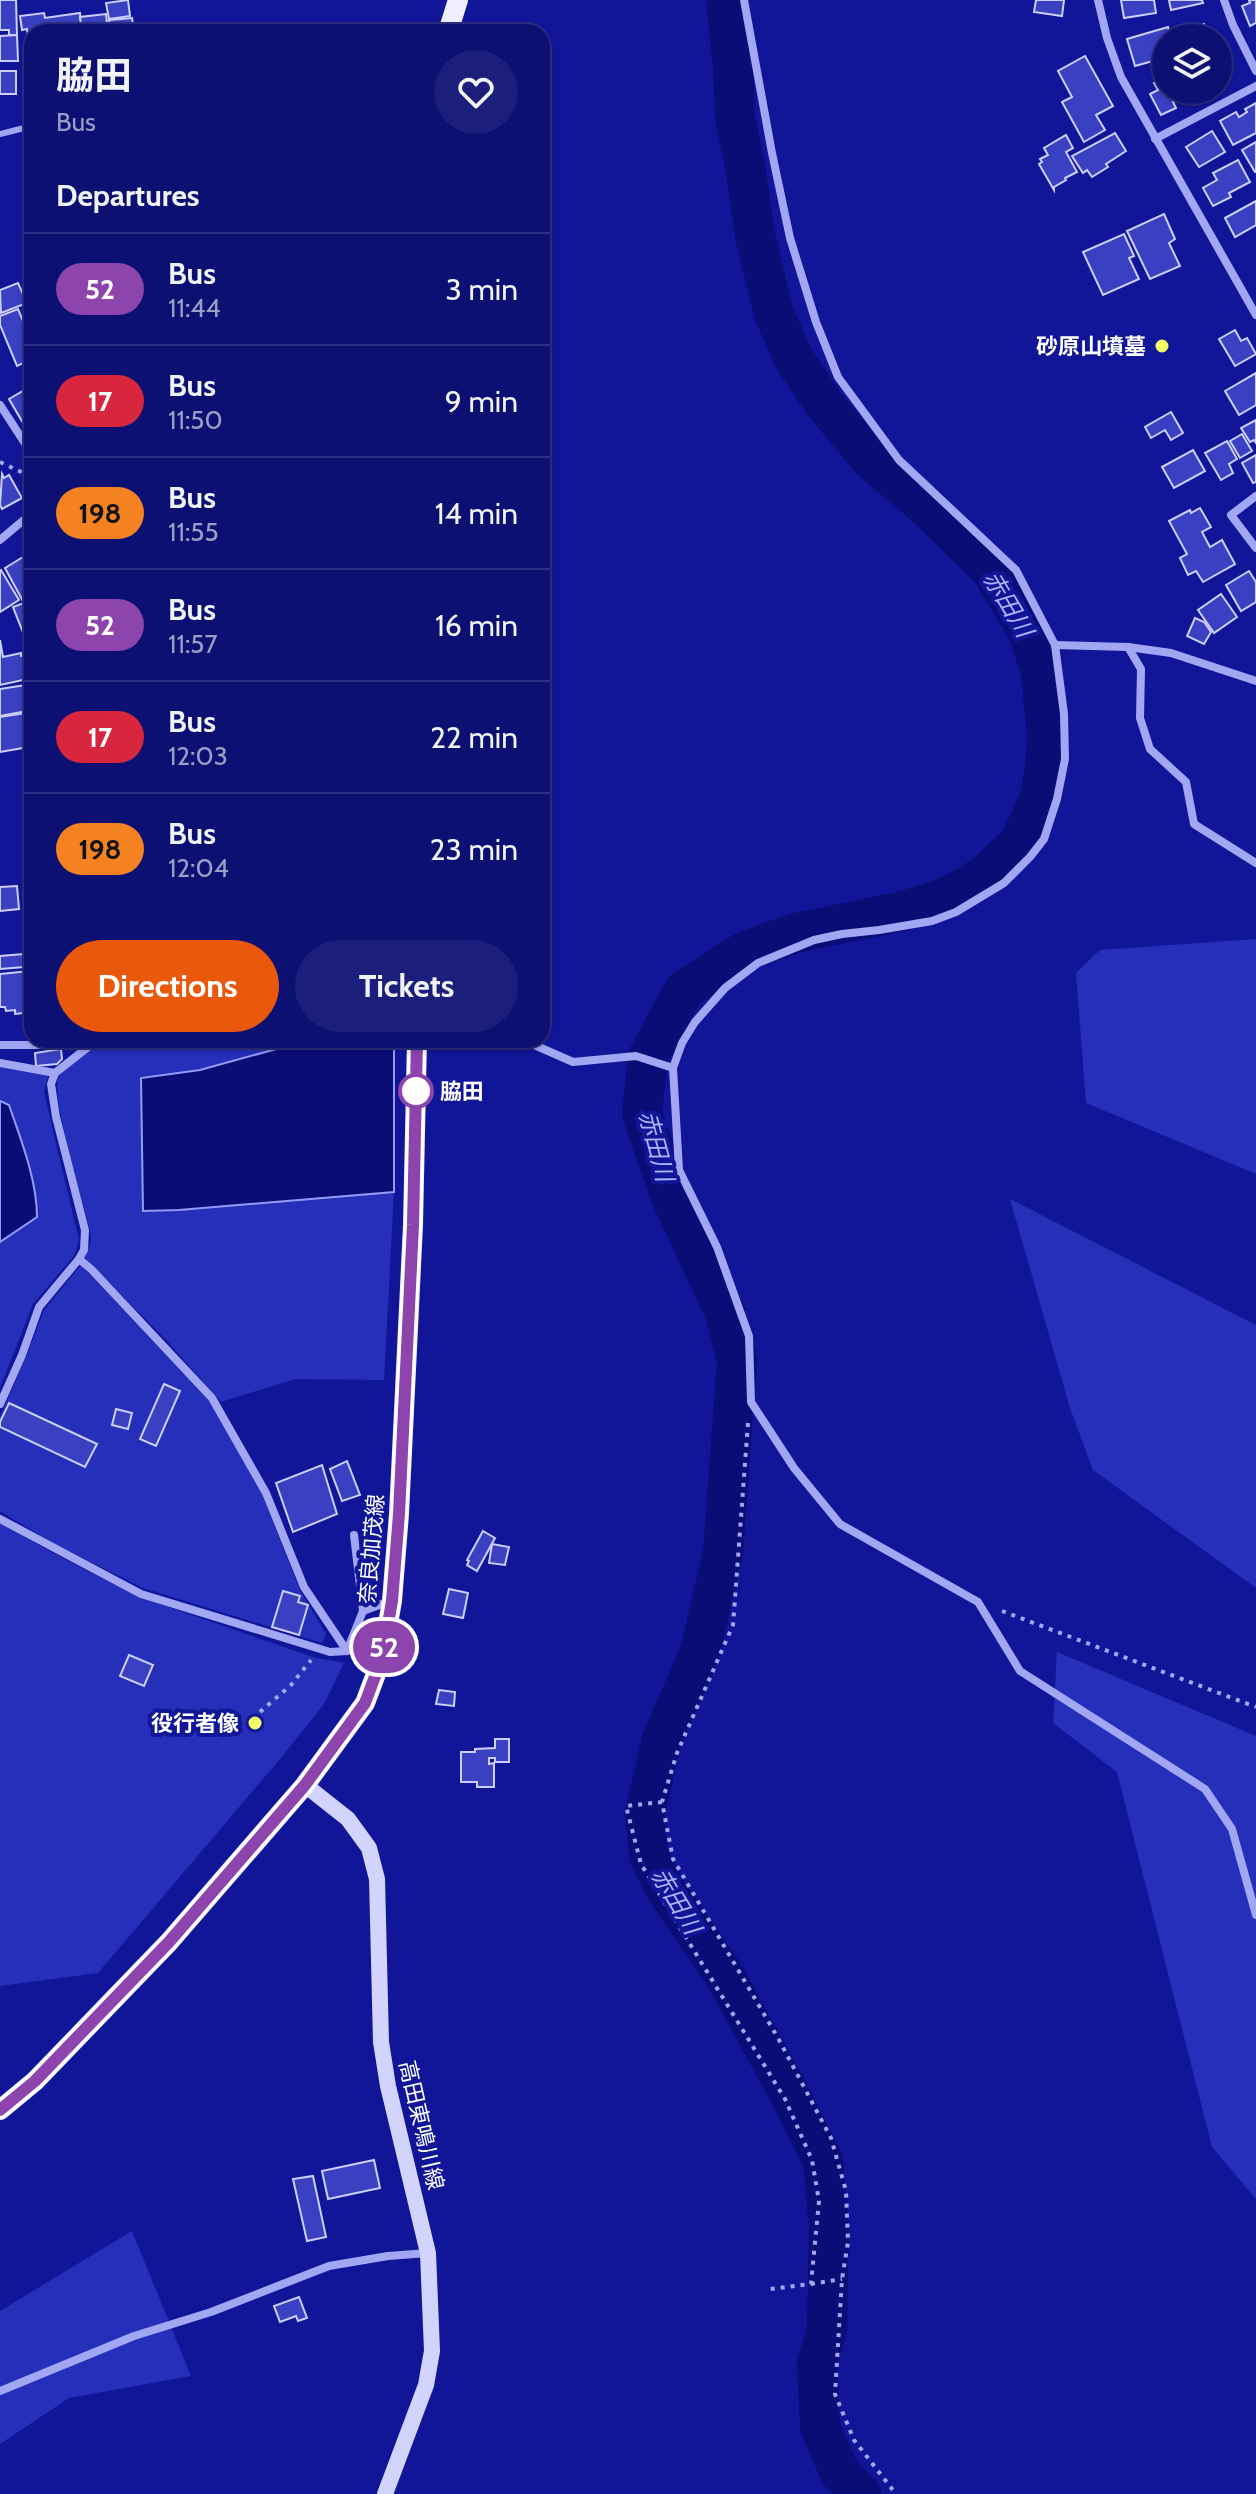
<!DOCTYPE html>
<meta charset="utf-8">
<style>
:root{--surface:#0d1073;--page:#1b1e7b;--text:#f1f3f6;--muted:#9a9dc4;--line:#2d3085;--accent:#ea580c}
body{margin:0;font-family:Cabin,"Noto Sans JP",sans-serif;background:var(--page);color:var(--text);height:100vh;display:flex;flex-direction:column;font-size:30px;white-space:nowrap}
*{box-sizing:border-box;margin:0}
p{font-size:26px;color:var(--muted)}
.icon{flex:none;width:44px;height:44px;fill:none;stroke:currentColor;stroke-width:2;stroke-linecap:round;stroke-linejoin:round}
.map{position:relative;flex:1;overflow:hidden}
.details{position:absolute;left:24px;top:24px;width:526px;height:1024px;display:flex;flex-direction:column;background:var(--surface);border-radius:24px;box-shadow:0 2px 6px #0004,0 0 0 2px var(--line)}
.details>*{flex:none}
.badge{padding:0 16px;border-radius:26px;font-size:28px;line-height:52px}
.tools{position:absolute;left:1152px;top:24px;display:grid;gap:16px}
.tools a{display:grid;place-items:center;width:80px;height:80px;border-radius:50%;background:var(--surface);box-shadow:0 2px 6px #0004,0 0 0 2px var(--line);font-size:40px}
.map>.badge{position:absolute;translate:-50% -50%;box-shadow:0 0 0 4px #fff}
h2{padding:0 32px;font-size:30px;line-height:72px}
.round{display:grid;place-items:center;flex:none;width:84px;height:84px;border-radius:42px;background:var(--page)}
.headline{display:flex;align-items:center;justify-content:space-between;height:136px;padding:0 32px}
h1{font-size:38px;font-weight:700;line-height:60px}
.cta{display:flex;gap:16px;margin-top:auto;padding:16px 32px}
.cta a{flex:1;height:92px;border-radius:48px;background:var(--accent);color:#fff;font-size:32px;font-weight:700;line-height:92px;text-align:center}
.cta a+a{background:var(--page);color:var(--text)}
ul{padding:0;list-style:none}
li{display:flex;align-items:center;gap:24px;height:112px;padding:0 32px;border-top:2px solid var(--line)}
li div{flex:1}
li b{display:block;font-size:30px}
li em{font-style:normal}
li .badge{min-width:88px;font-weight:700;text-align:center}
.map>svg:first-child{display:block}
.green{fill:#262fb9}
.water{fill:#0a0d75;stroke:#949bf7;stroke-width:2}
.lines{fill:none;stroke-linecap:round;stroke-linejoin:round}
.river{stroke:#0a0d75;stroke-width:40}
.building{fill:#3940c1;stroke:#cbcefe;stroke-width:2}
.path{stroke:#a2a7f4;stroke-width:4;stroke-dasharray:4 6;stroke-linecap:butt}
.lane{stroke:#a2a7f4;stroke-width:6}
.street{stroke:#a2a7f4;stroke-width:8}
.secondary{stroke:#d2d4fd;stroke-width:16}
.primary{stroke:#efefff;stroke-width:20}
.line-casing{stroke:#fff;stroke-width:18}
.line{stroke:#8e44ad;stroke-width:12}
.poi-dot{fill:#efff65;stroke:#111699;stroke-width:3}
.stop-dot{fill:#fff;stroke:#8e44ad;stroke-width:4}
.labels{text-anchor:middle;stroke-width:8;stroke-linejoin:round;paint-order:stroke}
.poi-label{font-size:22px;font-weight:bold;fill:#fff;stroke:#111699;text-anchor:end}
.stop-label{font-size:22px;font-weight:bold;fill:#fff;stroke:#111699;text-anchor:start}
.street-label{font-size:22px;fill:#fff;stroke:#111699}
.water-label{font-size:24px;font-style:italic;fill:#afb3fb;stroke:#111699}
</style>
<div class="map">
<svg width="1256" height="2494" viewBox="0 0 1256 2494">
<rect width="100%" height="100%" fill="#111699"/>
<!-- green -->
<g class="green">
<path d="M1256,939V1174L1086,1103L1076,973L1100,950Z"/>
<path d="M110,1040L171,1043L197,1040H309L200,1070L141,1078L144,1211L179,1210L394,1192L384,1380L295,1379L221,1402L168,1342L85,1258L91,1241L90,1229C84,1206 49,1091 59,1076C67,1065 92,1050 104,1041Z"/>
<path d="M0,1066L48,1076L44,1092L47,1105L79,1240L74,1256L33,1304L0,1388V1242L37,1217V1204L10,1106L0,1101Z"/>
<path d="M1010,1199L1256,1325V1588L1093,1470L1070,1408Z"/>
<path d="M81,1265L212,1404L261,1492L300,1590L326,1634L322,1643L143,1588L53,1543L0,1511V1416L26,1357L44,1310Z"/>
<path d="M0,1523L51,1552L139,1597L316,1658L344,1663L324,1704L280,1759L98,1973L0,1986Z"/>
<path d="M1057,1652L1256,1736V2199L1212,2147L1117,1772L1053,1723Z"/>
<path d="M132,2231L191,2376L69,2398L0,2444V2311Z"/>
</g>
<!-- water -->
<g class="water">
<path d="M309,1040H394V1192L179,1210L143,1211L141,1078L200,1070Z"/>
<path d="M0,1101L9,1105C21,1140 37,1180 37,1217L0,1242Z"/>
</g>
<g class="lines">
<!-- river -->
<path class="river" d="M726,0L733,67L735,118L745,165L755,236L774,314L794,359L825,405L872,461L923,504L991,570L1028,632L1041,673L1047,735L1045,767L1040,797L1030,820L1019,843L988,872L970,885L940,900L907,910L796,933L745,951L684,990L648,1057L642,1114L671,1197L725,1313L737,1360L723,1553L700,1652L662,1739L645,1813L649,1856L664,1887L725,1976L792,2099L823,2161L829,2228L827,2330L817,2363L820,2427L840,2473L861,2494"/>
</g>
<!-- building -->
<g class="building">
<path d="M0,0H16L17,35H9V30H0Z"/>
<path d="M128,0L130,16L109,19L106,3Z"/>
<path d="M1036,0H1064L1062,16L1034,12Z"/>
<path d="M1121,0H1154L1156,13L1124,18Z"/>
<path d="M1169,0H1202L1203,3L1171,10Z"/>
<path d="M1249,0H1256V23L1250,26L1242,6L1250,3Z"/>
<path d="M44,13L45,18L80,13L82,32H32L31,59L27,29L22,30L20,16Z"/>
<path d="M106,14L108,32H82L80,17Z"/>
<path d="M132,18L134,32H110L109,20Z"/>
<path d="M1204,24L1212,38H1186L1181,30L1184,29L1187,34Z"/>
<path d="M1168,27L1171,38H1166V53L1159,55L1160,59L1135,66L1127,39Z"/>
<path d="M17,35L18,61H0V36Z"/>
<path d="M1085,56L1113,106L1096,115L1105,130L1084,142L1062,102L1072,97L1058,71Z"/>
<rect x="0" y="71" width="16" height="23"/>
<path d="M1166,77V90H1191L1193,93L1173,102L1176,108L1161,115L1150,94L1158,90L1154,83Z"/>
<path d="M1256,103V133L1233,145L1220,121L1236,112L1239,117L1247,112L1245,109Z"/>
<path d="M1212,131L1225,152L1199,167L1186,147Z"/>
<path d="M1115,133L1126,151L1106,164L1108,167L1092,177L1087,170L1083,173L1072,156Z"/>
<path d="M1066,135L1073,148L1066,152L1077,172L1065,178L1066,180L1054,187V190L1039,164L1042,162L1040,159L1048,155L1044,148Z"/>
<path d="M1256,142V172H1255L1242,150Z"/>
<path d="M1238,160L1250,182L1229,193L1231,197L1213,206L1203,188L1217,180L1213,173Z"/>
<path d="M1256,201V225L1235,237L1225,218Z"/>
<path d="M1164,214L1175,239L1169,243L1180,266L1150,279L1127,231Z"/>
<path d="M1124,234L1134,256L1129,258L1139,279L1103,295L1083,252Z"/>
<path d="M18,283L27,303L1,313L0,290Z"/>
<path d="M18,309L32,343V359L17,366L0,325V316Z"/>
<path d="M1235,330L1241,341L1247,338L1256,354L1235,366L1219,339Z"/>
<path d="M1256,373V405L1239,415L1225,391Z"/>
<path d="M28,388L30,393L32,392V424L28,426L25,422L23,423L9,399Z"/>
<path d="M1171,412L1183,433L1171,440L1165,430L1151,438L1145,427Z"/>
<path d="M1256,420V443L1254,440L1250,442L1241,428Z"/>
<path d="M1242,434L1252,451L1240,458L1230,441Z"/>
<path d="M1227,441L1237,459L1229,464L1233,473L1221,480L1205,453Z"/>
<path d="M1193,450L1205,471L1174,488L1162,467Z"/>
<path d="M1256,455V482L1253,483L1242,463Z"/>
<path d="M2,474L4,478L9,475L22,498L2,509L0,505Z"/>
<path d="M1200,508L1211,527L1202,532L1210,547L1222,540L1235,564L1203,582L1196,571L1188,575L1180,558L1187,554L1169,521L1190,510L1191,513Z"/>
<path d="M23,557L32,571V601L24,603L5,568Z"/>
<path d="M1,570L19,600L0,612V571Z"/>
<path d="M1249,571L1256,582V602L1241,611L1226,585Z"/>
<path d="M1221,594L1237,617L1214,633L1198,610Z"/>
<path d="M32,600V638L26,640L13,607Z"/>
<path d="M1195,618L1204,622L1211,632L1204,644L1187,636Z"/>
<path d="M0,640L3,657L21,653V656L28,654L32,678L0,685Z"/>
<path d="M32,684V710L0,716V689Z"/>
<path d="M32,712V750L24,752L23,748L0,752V717Z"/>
<path d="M17,886L19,909L0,911V887Z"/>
<path d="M23,954L24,967L0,969V956Z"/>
<path d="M29,971L32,1012L15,1014V1010L6,1011L5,1007H0V974Z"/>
<path d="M61,1049L62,1059L57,1064L36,1066L35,1053Z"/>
<path d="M164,1384L180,1391L156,1446L140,1439Z"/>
<path d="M9,1403L97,1444L85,1467L0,1427V1422Z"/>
<path d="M116,1409L132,1413L128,1429L112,1425Z"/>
<path d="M347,1461L360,1495L342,1501L330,1469Z"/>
<path d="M322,1465L337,1514L293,1532L276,1483Z"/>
<path d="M483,1531L495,1538L477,1571L467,1565L469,1561L467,1560Z"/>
<path d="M492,1544L509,1547L505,1565L489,1563Z"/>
<path d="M449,1589L468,1593L463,1618L443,1614Z"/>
<path d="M283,1591L300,1596L298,1602L308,1605L299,1635L272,1627Z"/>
<path d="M129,1655L153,1665L144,1686L120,1676Z"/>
<path d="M439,1690L455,1692L454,1706L436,1704Z"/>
<path d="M495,1739H509V1762H495V1758H489V1764L494,1763V1787H477V1782H461V1752H475V1749L495,1748Z"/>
<path d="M374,2160L380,2188L328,2199L322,2171Z"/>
<path d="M313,2176L326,2237L307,2241L293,2179Z"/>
<path d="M299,2297L307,2318L298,2321L296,2316L280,2322L274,2306Z"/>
</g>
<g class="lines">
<!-- path -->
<g class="path">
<path d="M0,462L32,477"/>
<path d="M748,1423L733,1625L677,1753L662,1802L673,1859L778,2038L831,2138L846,2191L848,2242L842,2279L835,2394L854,2440L896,2494"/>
<path d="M1002,1611L1256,1707"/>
<path d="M260,1712L291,1685L311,1660"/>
<path d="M662,1802L626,1806L641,1864L785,2099L812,2160L819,2201L811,2284L770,2289"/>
<path d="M811,2284L842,2279"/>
</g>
<!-- lane -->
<path class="lane" d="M0,134L32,126"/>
<!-- street -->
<g class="street">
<path d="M744,0L772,153L790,238L816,322L838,377L899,460L1016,570L1055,645L1064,714L1065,759L1057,799L1044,839L1030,857L1004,883L956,912L932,921L879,930L842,934L814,940L758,963L725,988L695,1022L682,1043L673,1068L679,1170L717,1247L749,1336L751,1402L794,1468L840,1524L978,1602L1020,1671L1205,1789L1232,1829L1256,1915"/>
<path d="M1098,0L1107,38L1121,77L1256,315"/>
<path d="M1224,0L1233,25L1256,71"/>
<path d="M1155,139L1256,86"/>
<path d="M0,405L32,454"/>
<path d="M1256,496L1231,515L1256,548"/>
<path d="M0,540L32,513"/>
<path d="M1055,645L1128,647L1171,653L1256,681"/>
<path d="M1128,647L1141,669L1140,718L1150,749L1186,782L1194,824L1256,863"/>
<path d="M523,1040L573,1062L636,1056L673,1068"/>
<path d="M0,1045H36L65,1040"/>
<path d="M0,1063L55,1073"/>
<path d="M79,1259L91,1269L212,1398L266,1493L304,1587L347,1651"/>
<path d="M0,1404L22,1355L39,1307L79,1259L84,1250L85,1230L56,1117L51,1084L55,1073L97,1040"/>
<path d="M0,1519L141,1594L330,1652L347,1651L363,1611L390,1601"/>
<path d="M354,1535L363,1611"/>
<path d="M0,2391L134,2336L211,2312L329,2266L388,2256L428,2253"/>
</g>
<!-- secondary -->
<path class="secondary" d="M305,1785L348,1819L369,1848L377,1879L381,2042L388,2086L428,2253L432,2351L426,2385L385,2494"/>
<!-- primary -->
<g class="primary">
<path d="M448,32L458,0"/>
<path d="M0,2110L35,2081L169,1942L305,1785L365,1703L382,1658L392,1601L399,1514L413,1225L417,1040"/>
</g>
</g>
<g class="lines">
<!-- line casing -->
<g class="line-casing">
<path id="line" d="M0,2110L35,2081L169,1942L305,1785L365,1703L382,1658L392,1601L399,1514L413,1225L417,1040"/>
</g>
<!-- line -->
<use href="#line" class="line"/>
</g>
<!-- markers -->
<g class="poi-dot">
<circle cx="1162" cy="346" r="8"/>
<circle cx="255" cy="1723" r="8"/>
</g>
<circle class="stop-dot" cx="416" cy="1091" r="16"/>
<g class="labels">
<!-- poi labels -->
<g class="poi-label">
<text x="1146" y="354">砂原山墳墓</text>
<text x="239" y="1731">役行者像</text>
</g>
<!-- stop labels -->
<g class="stop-label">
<text x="440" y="1099">脇田</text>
</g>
<!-- street labels -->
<g class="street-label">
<text transform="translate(371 1549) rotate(-85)" y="8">奈良加茂線</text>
<text transform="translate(422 2125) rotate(77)" y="8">高田東鳴川線</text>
</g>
<!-- water labels -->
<g class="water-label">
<text transform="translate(1008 604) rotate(59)" y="8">赤田川</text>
<text transform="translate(656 1146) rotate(75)" y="8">赤田川</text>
<text transform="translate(676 1901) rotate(59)" y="8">赤田川</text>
</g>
</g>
</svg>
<div class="tools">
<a><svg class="icon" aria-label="layers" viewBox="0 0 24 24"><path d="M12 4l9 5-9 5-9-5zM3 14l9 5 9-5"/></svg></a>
</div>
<b class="badge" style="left:384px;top:1647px;background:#8e44ad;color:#fff">52</b>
<section class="details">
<div class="headline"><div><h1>脇田</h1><p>Bus</p></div><a class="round"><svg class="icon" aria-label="heart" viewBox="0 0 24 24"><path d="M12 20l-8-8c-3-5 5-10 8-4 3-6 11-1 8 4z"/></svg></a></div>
<h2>Departures</h2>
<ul>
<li><span class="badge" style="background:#8e44ad;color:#fff">52</span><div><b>Bus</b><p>11:44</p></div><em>3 min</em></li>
<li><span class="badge" style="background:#d7263d;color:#fff">17</span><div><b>Bus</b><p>11:50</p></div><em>9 min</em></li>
<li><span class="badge" style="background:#f58220;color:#111">198</span><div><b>Bus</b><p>11:55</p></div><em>14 min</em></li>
<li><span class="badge" style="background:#8e44ad;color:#fff">52</span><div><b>Bus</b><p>11:57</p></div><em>16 min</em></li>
<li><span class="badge" style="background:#d7263d;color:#fff">17</span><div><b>Bus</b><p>12:03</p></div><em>22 min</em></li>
<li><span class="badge" style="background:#f58220;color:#111">198</span><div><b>Bus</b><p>12:04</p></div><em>23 min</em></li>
</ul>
<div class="cta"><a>Directions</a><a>Tickets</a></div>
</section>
</div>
